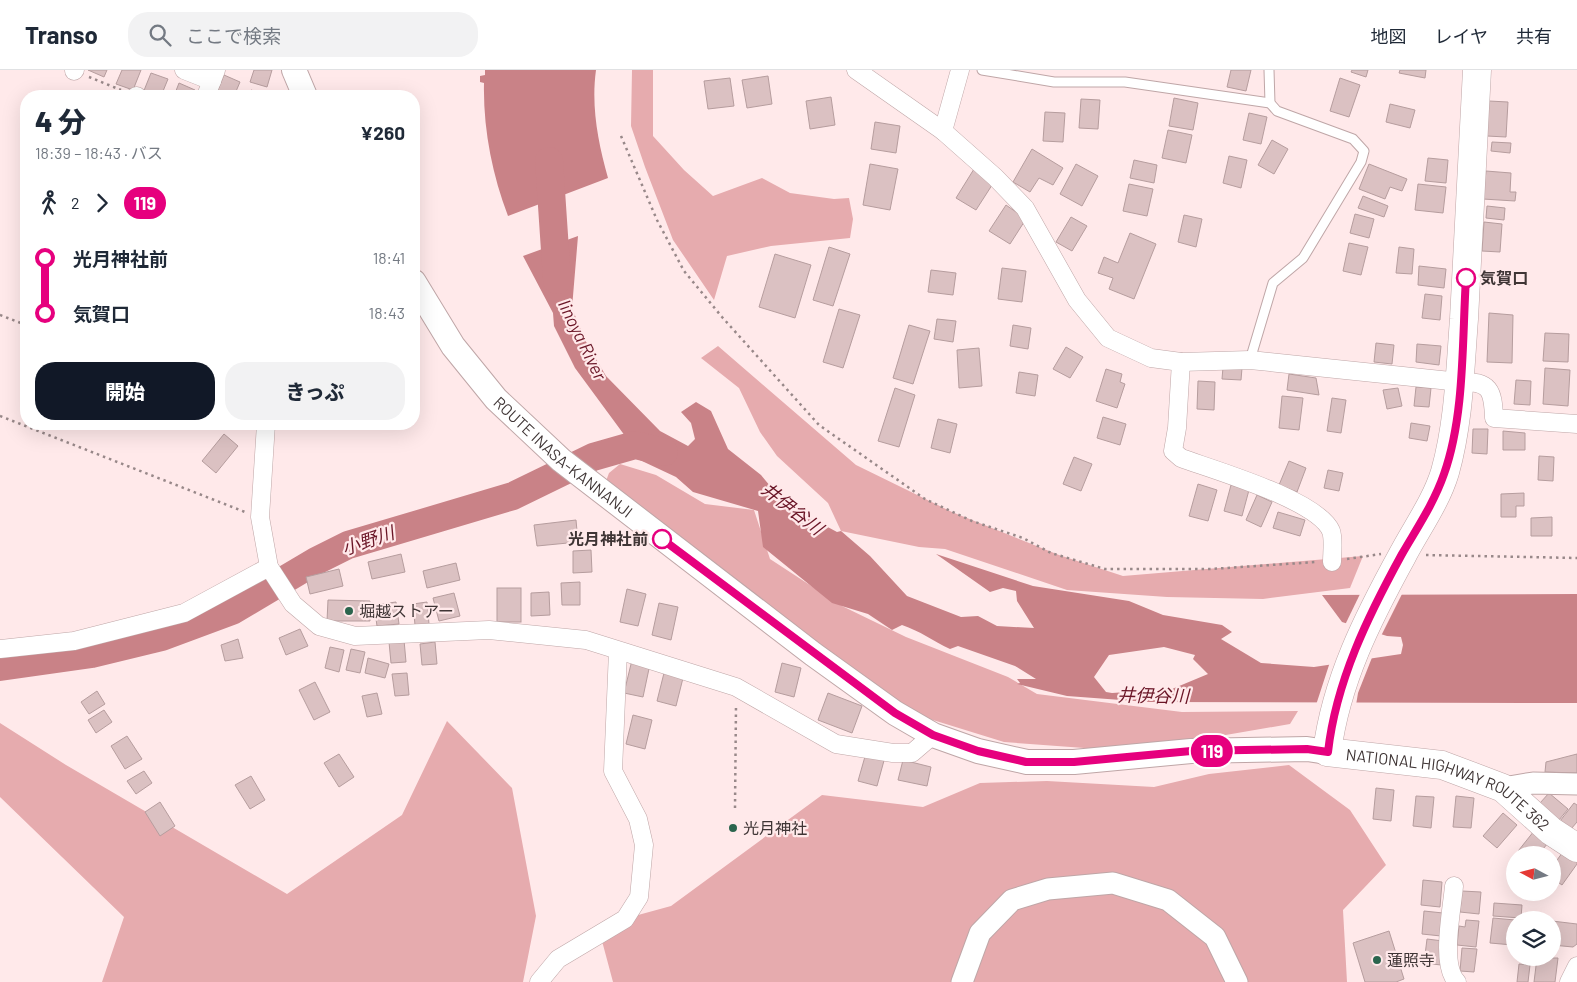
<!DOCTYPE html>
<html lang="ja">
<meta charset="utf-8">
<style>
:root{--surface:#fff;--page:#f2f2f3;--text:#1f2937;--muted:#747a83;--line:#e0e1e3;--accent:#111827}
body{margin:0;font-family:Barlow,"Noto Sans JP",sans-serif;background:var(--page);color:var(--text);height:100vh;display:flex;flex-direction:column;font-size:19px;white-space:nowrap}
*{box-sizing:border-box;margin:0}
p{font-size:16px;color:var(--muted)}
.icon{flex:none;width:28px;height:28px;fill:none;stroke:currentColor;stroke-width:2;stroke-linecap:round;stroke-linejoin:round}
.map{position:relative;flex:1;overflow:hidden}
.side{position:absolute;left:20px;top:20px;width:400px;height:340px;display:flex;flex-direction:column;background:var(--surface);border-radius:20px;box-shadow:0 5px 20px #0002}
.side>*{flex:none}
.badge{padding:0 10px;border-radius:16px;font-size:18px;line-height:32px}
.needle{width:32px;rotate:277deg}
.fabs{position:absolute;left:1506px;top:776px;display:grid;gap:10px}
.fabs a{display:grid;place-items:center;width:55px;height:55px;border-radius:50%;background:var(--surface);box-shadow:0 5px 20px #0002;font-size:25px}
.map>.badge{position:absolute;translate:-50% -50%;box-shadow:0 0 0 2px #fff}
.legs{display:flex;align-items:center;gap:8px;height:55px;padding:0 15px;font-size:16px}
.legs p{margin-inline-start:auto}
.summary{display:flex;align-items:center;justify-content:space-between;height:85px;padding:0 15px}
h1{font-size:28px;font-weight:800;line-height:38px}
.button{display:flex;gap:10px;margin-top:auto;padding:10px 15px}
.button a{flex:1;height:58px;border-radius:20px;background:var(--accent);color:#fff;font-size:20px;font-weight:800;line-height:58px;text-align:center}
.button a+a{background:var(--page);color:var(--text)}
ul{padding:0 15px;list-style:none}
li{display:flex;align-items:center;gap:18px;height:55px;font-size:19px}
li i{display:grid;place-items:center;width:8px;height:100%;margin:0 6px;background:currentColor}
li i::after{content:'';width:12px;height:12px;margin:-6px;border:4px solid;border-radius:50%;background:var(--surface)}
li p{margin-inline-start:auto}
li:first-child i{background:linear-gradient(#0000 50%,currentColor 0)}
li:last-child i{background:linear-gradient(currentColor 50%,#0000 0)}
header{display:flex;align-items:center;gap:30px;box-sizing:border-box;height:70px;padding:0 25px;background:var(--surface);border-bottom:1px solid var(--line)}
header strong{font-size:24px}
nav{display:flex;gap:28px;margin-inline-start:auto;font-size:18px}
.search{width:350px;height:45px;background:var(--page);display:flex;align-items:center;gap:12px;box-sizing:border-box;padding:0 18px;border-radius:20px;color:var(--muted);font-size:19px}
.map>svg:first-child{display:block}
.green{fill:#e6abae}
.water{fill:#c98287;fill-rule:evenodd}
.pier{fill:#ffe9ea}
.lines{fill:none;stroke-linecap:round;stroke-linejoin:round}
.river{stroke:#c98287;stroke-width:28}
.building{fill:#dbc1c2;stroke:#b69d9e}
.service-casing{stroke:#bfa6a7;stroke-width:11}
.minor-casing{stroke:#bfa6a7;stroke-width:19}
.tertiary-casing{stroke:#bfa6a7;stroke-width:23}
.secondary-casing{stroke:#bfa6a7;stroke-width:26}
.trunk-casing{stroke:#bfa6a7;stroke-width:29}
.path{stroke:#988889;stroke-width:2.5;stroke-dasharray:2.5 4;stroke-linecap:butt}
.service{stroke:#fff;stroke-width:9}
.minor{stroke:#fff;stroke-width:18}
.tertiary{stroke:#fff;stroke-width:21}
.secondary{stroke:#fff;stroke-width:24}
.trunk{stroke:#fff;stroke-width:28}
.line-1-casing{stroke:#fff;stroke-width:11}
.line-1{stroke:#e6007e;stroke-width:8}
.stop-1-dot{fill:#fff;stroke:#e6007e;stroke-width:2.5}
.poi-dot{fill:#2b654e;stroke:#ffe9ea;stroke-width:2}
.labels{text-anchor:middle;stroke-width:4.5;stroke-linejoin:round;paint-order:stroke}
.stop-label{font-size:16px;font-weight:bold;fill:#3f3535;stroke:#ffe9ea;text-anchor:start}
.street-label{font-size:16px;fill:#3f3535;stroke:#ffe9ea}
.poi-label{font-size:16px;fill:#3f3535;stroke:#ffe9ea;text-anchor:start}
.water-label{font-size:18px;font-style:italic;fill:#6a1526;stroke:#ffe9ea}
</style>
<header>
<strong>Transo</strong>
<div class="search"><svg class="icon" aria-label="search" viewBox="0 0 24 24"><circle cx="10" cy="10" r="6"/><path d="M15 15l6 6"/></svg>ここで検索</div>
<nav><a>地図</a><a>レイヤ</a><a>共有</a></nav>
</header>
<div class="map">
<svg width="1577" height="912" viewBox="0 0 1577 912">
<rect width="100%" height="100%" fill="#ffe9ea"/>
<!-- green -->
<g class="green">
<path d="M632,0H653V66L684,100L713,126L762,108L790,123L834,129L849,128L853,149L850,168L771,176L727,186L714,230L673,170L645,97L631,56Z"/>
<path d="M718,276L856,395L952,442L1059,485L1123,506L1363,486L1350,518L1263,529L1167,527L1067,520L945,479L919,477L841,461L828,433L777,386L760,362L739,318L701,288Z"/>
<path d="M620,394L656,405L705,434L754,440L770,489L842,536L906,567L1008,607L1037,624L1182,642L1298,641L1290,654L1220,666L1098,679L1004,672L920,646L776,542L606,411L609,403Z"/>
<path d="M447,651L512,718L536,846L523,912H102L124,847L0,727V653L66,695L287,824L402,745Z"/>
<path d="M1289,695L1350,740L1386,795L1343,840L1347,912H613L598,856L671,836L822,725L923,737L980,713L1047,711L1154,717L1209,704Z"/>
</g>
<!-- water -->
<g class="water">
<path d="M485,0H596C591,37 598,72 608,108L508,146C492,104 483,58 484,13L480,12V6L485,5Z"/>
<path d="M578,166L572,238L585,270L606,306L660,361L688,376L695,369L691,353L681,342L696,332L711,341L728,379L761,405L785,434L837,462L841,461L870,486L907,526L961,547L978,546L997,556L1034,558L1017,531L1016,521L1003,518L990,522L936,484L1033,516L1129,531L1163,545L1222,555L1232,562L1221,569L1261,593L1314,597L1401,584L1403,575L1401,567L1387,566L1342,552L1322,525L1577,524V633L1148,632L1067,626L1017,614L1020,613L1017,609H1036L1015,596L958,576L950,579C933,571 920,561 902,555L892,560L868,544L832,533L763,477L758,441L693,422L676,407L627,384L628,370L575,298L554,256L553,243L523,186ZM1164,577L1195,585L1193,589L1208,604L1172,619L1112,623L1106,622L1094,607L1109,585Z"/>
</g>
<!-- pier -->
<g class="pier">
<path d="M1361,522H1403L1381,566L1345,555Z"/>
<path d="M1373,585L1358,623L1356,635H1316L1330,592Z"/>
</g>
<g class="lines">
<!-- river -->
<g class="river">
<path d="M549,91L557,210"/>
<path d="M0,597L92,584L162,567L232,541L316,491L348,475L513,426L593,387L635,375L664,382"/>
</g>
</g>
<!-- building -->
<g class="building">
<path d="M88,0H107L104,7Z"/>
<path d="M122,0H141L133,20L116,14Z"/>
<path d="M254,0H272L267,17L250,12Z"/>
<path d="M1231,0H1251L1246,21L1227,17Z"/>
<path d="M1352,0H1368L1366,7L1351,2Z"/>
<path d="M1400,0H1426L1425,8L1399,3Z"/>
<path d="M151,3L168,9L161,26L143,23Z"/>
<path d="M224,5L240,12L234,26L217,22Z"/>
<path d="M768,6L772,34L747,38L742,10Z"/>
<path d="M730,8L734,36L708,39L704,11Z"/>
<path d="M1340,8L1360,15L1349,47L1330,41Z"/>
<path d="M179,13L195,20L193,26H174Z"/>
<path d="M251,20L267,25V26H249Z"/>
<path d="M831,27L835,55L810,59L806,31Z"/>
<path d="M1174,28L1198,33L1193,60L1169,56Z"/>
<path d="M1081,29L1100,30L1098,59L1079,58Z"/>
<path d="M1489,31L1508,32L1506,67L1487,66Z"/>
<path d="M1390,34L1415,40L1410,58L1386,52Z"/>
<path d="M1045,42L1065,43L1063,72L1043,71Z"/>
<path d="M1249,43L1267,47L1261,74L1243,70Z"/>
<path d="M875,52L900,56L896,83L871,79Z"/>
<path d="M1168,60L1192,65L1186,93L1162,88Z"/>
<path d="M1272,70L1288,79L1274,104L1258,95Z"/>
<path d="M1492,72L1511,73L1510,83L1491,81Z"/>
<path d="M1032,79L1063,98L1053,115L1039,108L1030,122L1013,112Z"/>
<path d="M1229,86L1247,90L1241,118L1223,113Z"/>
<path d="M1428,88L1448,90L1446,113L1425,111Z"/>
<path d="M1134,90L1157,95L1154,113L1130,108Z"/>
<path d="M870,94L898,99L890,140L863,135Z"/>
<path d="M1076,94L1098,106L1082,136L1060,124Z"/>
<path d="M1369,94L1407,109L1402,121L1390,117L1385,129L1359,119Z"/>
<path d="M974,99L994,112L976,140L956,128Z"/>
<path d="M1486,101L1511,103L1510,122H1516L1515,131L1483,129Z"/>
<path d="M1129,114L1153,119L1147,146L1123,141Z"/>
<path d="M1418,114L1446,117L1443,143L1415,140Z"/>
<path d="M1363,126L1388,136L1384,147L1358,138Z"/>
<path d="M1006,135L1026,149L1010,174L989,161Z"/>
<path d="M1487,136L1505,138L1504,150L1486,148Z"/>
<path d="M1355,144L1374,149L1369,168L1350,163Z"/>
<path d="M1184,145L1202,149L1196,177L1178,172Z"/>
<path d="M1071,147L1087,156L1072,181L1056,172Z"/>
<path d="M1484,152L1502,154L1500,182L1482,181Z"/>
<path d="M1130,163L1156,174L1134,229L1109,219L1113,208L1098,203L1104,187L1118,193Z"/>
<path d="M1349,173L1368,177L1361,205L1343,201Z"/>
<path d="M829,177L850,184L833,236L813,230Z"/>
<path d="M1399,177L1414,179L1412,204L1396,203Z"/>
<path d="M775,184L811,195L795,248L759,237Z"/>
<path d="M1419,196L1446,199L1444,218L1418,215Z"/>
<path d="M1002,198L1026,201L1022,232L998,229Z"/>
<path d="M931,200L956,203L953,225L928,222Z"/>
<path d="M1425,224L1442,226L1440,250L1422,248Z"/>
<path d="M839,239L860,245L843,298L823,292Z"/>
<path d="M1489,243L1513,245L1512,293L1487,292Z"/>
<path d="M937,249L956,251L953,272L934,269Z"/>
<path d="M909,255L930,261L913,314L893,308Z"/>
<path d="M1013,255L1031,258L1028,279L1010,276Z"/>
<path d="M1545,263L1569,264L1568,292L1543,291Z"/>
<path d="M1376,273L1394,275L1392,294L1374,292Z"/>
<path d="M1417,274L1441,276L1439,295L1416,292Z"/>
<path d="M1066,277L1083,287L1070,308L1053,299Z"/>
<path d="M979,278L982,316L959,318L957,280Z"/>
<path d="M1223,297L1242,298L1241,310L1222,309Z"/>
<path d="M1545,298L1570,300L1568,336L1543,334Z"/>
<path d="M1106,299L1122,304L1120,312L1125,314L1117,338L1096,331Z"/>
<path d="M1019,302L1038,305L1035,326L1016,323Z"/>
<path d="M1289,304L1316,308L1319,325L1287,320Z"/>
<path d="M1516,310L1531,311L1530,335L1514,334Z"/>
<path d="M1198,311L1215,312L1214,340L1197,339Z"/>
<path d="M1416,317L1431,318L1429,337L1414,336Z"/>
<path d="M895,318L915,325L899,377L878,371Z"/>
<path d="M1398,318L1402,336L1387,339L1383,320Z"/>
<path d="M1282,326L1303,328L1299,360L1279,358Z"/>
<path d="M1332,328L1346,330L1341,363L1327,361Z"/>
<path d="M1103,347L1126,354L1120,375L1097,368Z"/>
<path d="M938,349L957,354L950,383L931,378Z"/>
<path d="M1411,353L1430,356L1427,371L1409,368Z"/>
<path d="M1473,359H1488L1487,384L1472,383Z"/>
<path d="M1503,361L1525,363V380H1503Z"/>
<path d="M224,364L238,376L216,403L202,391Z"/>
<path d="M1539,386L1554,387L1553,411L1538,410Z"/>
<path d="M1074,387L1092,394L1081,421L1063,414Z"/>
<path d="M1289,391L1306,398L1297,422L1279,415Z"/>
<path d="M1328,400L1343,403L1339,421L1324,418Z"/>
<path d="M1198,414L1217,420L1208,451L1189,446Z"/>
<path d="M1231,415L1249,420L1242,446L1224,441Z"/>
<path d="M1524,423V436H1516V447H1501V424Z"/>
<path d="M1257,425L1272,432L1261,457L1246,450Z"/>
<path d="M1278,442L1305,450L1300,466L1273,458Z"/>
<path d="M1552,447V466H1531V448Z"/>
<path d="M576,450L578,472L537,476L534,455Z"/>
<path d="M591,480L592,502L573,503V481Z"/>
<path d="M401,484L405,502L372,509L368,492Z"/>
<path d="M456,493L460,510L427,518L423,501Z"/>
<path d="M339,499L343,516L310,524L306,507Z"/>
<path d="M580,512V535H562L561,513Z"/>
<rect x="497" y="518" width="24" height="34"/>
<path d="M627,519L646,524L638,556L620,552Z"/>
<path d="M549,522L550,545L531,546V523Z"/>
<path d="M454,523L460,546L439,551L433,528Z"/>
<path d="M328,530L370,531V551H327Z"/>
<path d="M396,532L399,554L377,556L374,535Z"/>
<path d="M427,532L429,554L415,555L413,534Z"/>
<path d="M659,533L678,537L671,570L652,565Z"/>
<path d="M300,559L308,576L286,585L279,568Z"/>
<path d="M238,569L243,588L225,591L221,575Z"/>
<path d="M404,570L406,592L391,593L389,572Z"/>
<path d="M435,572L437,594L422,595L420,574Z"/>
<path d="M330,577L344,580L339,602L325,598Z"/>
<path d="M351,579L365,582L360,603L346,600Z"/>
<path d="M368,588L389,594L385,608L365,603Z"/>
<path d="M632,590L650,594L643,627L624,623Z"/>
<path d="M782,593L801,598L794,627L775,622Z"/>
<path d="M407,603L409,625L395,626L392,604Z"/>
<path d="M664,603L683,608L676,636L657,631Z"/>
<path d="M315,612L330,642L314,650L299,620Z"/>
<path d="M97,621L105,634L89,644L81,632Z"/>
<path d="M377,623L382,644L367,647L362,626Z"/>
<path d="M828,623L862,636L852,663L818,650Z"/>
<path d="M104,640L112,652L96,663L88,650Z"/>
<path d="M633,645L652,650L645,679L626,674Z"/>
<path d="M127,666L142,689L125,699L111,676Z"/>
<path d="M866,683L885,687L877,716L858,711Z"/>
<path d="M339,684L354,707L339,717L324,693Z"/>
<path d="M1577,684V703L1545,702L1546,692Z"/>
<path d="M903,690L931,697L927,716L898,710Z"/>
<path d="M144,701L152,713L136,724L127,711Z"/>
<path d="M251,706L265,730L250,739L235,715Z"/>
<path d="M1376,718L1394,720L1391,751L1373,749Z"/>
<path d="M1549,723L1568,739L1559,750L1540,733Z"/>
<path d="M1416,726L1434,727L1431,758L1413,756Z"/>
<path d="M1456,726L1474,728L1471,758L1453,757Z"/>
<path d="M160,732L175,756L160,766L145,742Z"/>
<path d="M1574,733L1577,735V752L1571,759L1560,751Z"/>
<path d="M1503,743L1517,755L1497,778L1483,766Z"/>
<path d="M1534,761L1548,773L1538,785H1515Z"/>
<path d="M1565,779L1577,788V794L1562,815L1552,808V797Z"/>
<path d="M1423,810L1442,812L1440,837L1421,835Z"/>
<path d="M1462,821L1481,822L1479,844L1460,842Z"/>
<path d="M1494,833L1522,835L1521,848L1493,846Z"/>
<path d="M1424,841L1443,843L1441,866L1422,864Z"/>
<path d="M1493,848L1515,850L1513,875L1490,873Z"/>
<path d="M1466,850L1479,851L1476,877L1457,875L1459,856L1465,857Z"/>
<path d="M1552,851L1577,854V874L1573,877L1552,875Z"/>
<path d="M1389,861L1404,909L1396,912H1365L1353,873Z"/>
<path d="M1427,869L1443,871L1441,895L1424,893Z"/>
<path d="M1462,878L1477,879L1474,902L1460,901Z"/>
<path d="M1537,888H1558L1555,912H1534Z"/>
<path d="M1519,894L1530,895L1528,912H1517Z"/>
</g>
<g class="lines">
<!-- service casing -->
<g class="service-casing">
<g id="service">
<path d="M982,0L1054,12H1125L1270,33"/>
<path d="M1250,290L1273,213L1303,188L1361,92L1364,81L1353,69L1277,41L1270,33L1269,0"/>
</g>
</g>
<!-- minor casing -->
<g class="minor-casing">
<g id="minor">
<path d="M184,0L212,11"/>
<path d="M856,0L943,61L995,107L1025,138L1077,230L1108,268L1151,288L1181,292L1250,290L1460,312C1490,311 1493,320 1494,348L1577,354"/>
<path d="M74,1L75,0"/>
<path d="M136,26H137"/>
<path d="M206,26L216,0"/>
<path d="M943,61L960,0"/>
<path d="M1181,292L1177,358L1173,381L1181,388C1214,400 1318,430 1331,461C1334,469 1332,483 1332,492"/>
<path d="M266,354L260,447L269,497L293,534L319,556L355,566L489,560L586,570L736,617L836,674L893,683H912L933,665"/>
<path d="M0,579L74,571L184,543L269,497"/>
<path d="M1454,816C1452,840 1440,895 1457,912"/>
<path d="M539,912L558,889L625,849L639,827L644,775L638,749L613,701L618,581"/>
<path d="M1569,912L1577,896"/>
</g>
</g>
<!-- tertiary casing -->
<g class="tertiary-casing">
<g id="tertiary">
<path d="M1503,718L1533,713L1577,714"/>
<path d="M962,912L980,863L1012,830L1048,819L1113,813L1168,830L1215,867L1237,912"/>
</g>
</g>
<!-- secondary casing -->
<g class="secondary-casing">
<g id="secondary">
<path d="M294,0L305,26"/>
<path id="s1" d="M414,212L453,276L496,329L561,390L813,584L895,643L933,665L978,681L1027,692H1074L1191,681L1307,679L1327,682"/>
</g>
</g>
<!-- trunk casing -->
<g class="trunk-casing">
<g id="trunk">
<path id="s2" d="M1477,0C1472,83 1469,166 1464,249C1460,300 1459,352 1445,402C1436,432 1416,459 1402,486C1368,548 1336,611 1327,682L1442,695L1503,718L1551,761L1577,778"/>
</g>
</g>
<!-- path -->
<g class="path">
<path d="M89,7L121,20"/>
<path d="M621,66L657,150L684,201L722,247L819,355L925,429L972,451L1023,468L1051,483L1105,499H1211L1316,492"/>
<path d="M0,245L26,255"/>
<path d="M0,346L245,442"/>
<path d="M1426,485L1577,488"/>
<path d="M1347,489L1381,484"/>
<path d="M735,738L736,635"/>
</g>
<!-- service -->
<use href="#service" class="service"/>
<!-- minor -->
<use href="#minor" class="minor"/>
<!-- tertiary -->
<use href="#tertiary" class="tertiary"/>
<!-- secondary -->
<use href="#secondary" class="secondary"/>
<!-- trunk -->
<use href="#trunk" class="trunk"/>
</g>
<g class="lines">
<!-- line-1 casing -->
<g class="line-1-casing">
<path id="line-1" d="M662,469L895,643L933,665L978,681L1026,692H1074L1191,681L1307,679L1328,682C1336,611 1368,546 1402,484C1417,458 1434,433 1444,404C1465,345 1462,270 1466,208"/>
</g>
<!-- line-1 -->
<use href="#line-1" class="line-1"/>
</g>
<!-- markers -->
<g class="stop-1-dot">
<circle cx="1466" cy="208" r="9"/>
<circle cx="662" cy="469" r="9"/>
</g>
<g class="poi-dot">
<circle cx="349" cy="541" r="5"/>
<circle cx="733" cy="758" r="5"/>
<circle cx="1377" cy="890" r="5"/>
</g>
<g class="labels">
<!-- stop labels -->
<g class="stop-label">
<text x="1480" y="214">気賀口</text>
<text x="648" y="475" text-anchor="end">光月神社前</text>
</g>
<!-- street labels -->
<g class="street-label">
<text dy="6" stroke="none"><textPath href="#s1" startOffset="232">ROUTE INASA-KANNANJI</textPath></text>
<text dy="6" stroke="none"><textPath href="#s2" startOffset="839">NATIONAL HIGHWAY ROUTE 362</textPath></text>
</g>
<!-- poi labels -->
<g class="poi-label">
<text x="359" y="547">堀越ストアー</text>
<text x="743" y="764">光月神社</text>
<text x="1387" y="896">蓮照寺</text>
</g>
<!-- water labels -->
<g class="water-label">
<text transform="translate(582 270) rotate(64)" y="6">Iinoya River</text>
<text transform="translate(792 439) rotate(38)" y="6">井伊谷川</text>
<text transform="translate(368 471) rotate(-19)" y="6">小野川</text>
<text transform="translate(1153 626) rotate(1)" y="6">井伊谷川</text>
</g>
</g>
</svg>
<div class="fabs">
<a><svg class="needle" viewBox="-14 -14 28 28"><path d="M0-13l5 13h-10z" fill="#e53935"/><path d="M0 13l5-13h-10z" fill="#747a83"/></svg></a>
<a><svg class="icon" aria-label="layers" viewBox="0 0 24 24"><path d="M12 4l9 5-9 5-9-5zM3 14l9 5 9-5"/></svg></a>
</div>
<b class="badge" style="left:1212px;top:681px;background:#e6007e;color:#fff">119</b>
<section class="side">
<div class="summary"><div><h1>4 分</h1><p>18:39 – 18:43 · バス</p></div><b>¥260</b></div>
<div class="legs"><svg class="icon" aria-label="walk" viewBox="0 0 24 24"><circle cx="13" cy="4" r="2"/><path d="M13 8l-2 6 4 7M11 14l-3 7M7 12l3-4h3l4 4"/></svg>2<svg class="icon" aria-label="forward" viewBox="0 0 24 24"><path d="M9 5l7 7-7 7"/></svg><b class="badge" style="background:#e6007e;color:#fff">119</b></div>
<ul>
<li><i style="color:#e6007e"></i><b>光月神社前</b><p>18:41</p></li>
<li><i style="color:#e6007e"></i><b>気賀口</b><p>18:43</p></li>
</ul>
<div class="button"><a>開始</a><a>きっぷ</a></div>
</section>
</div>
